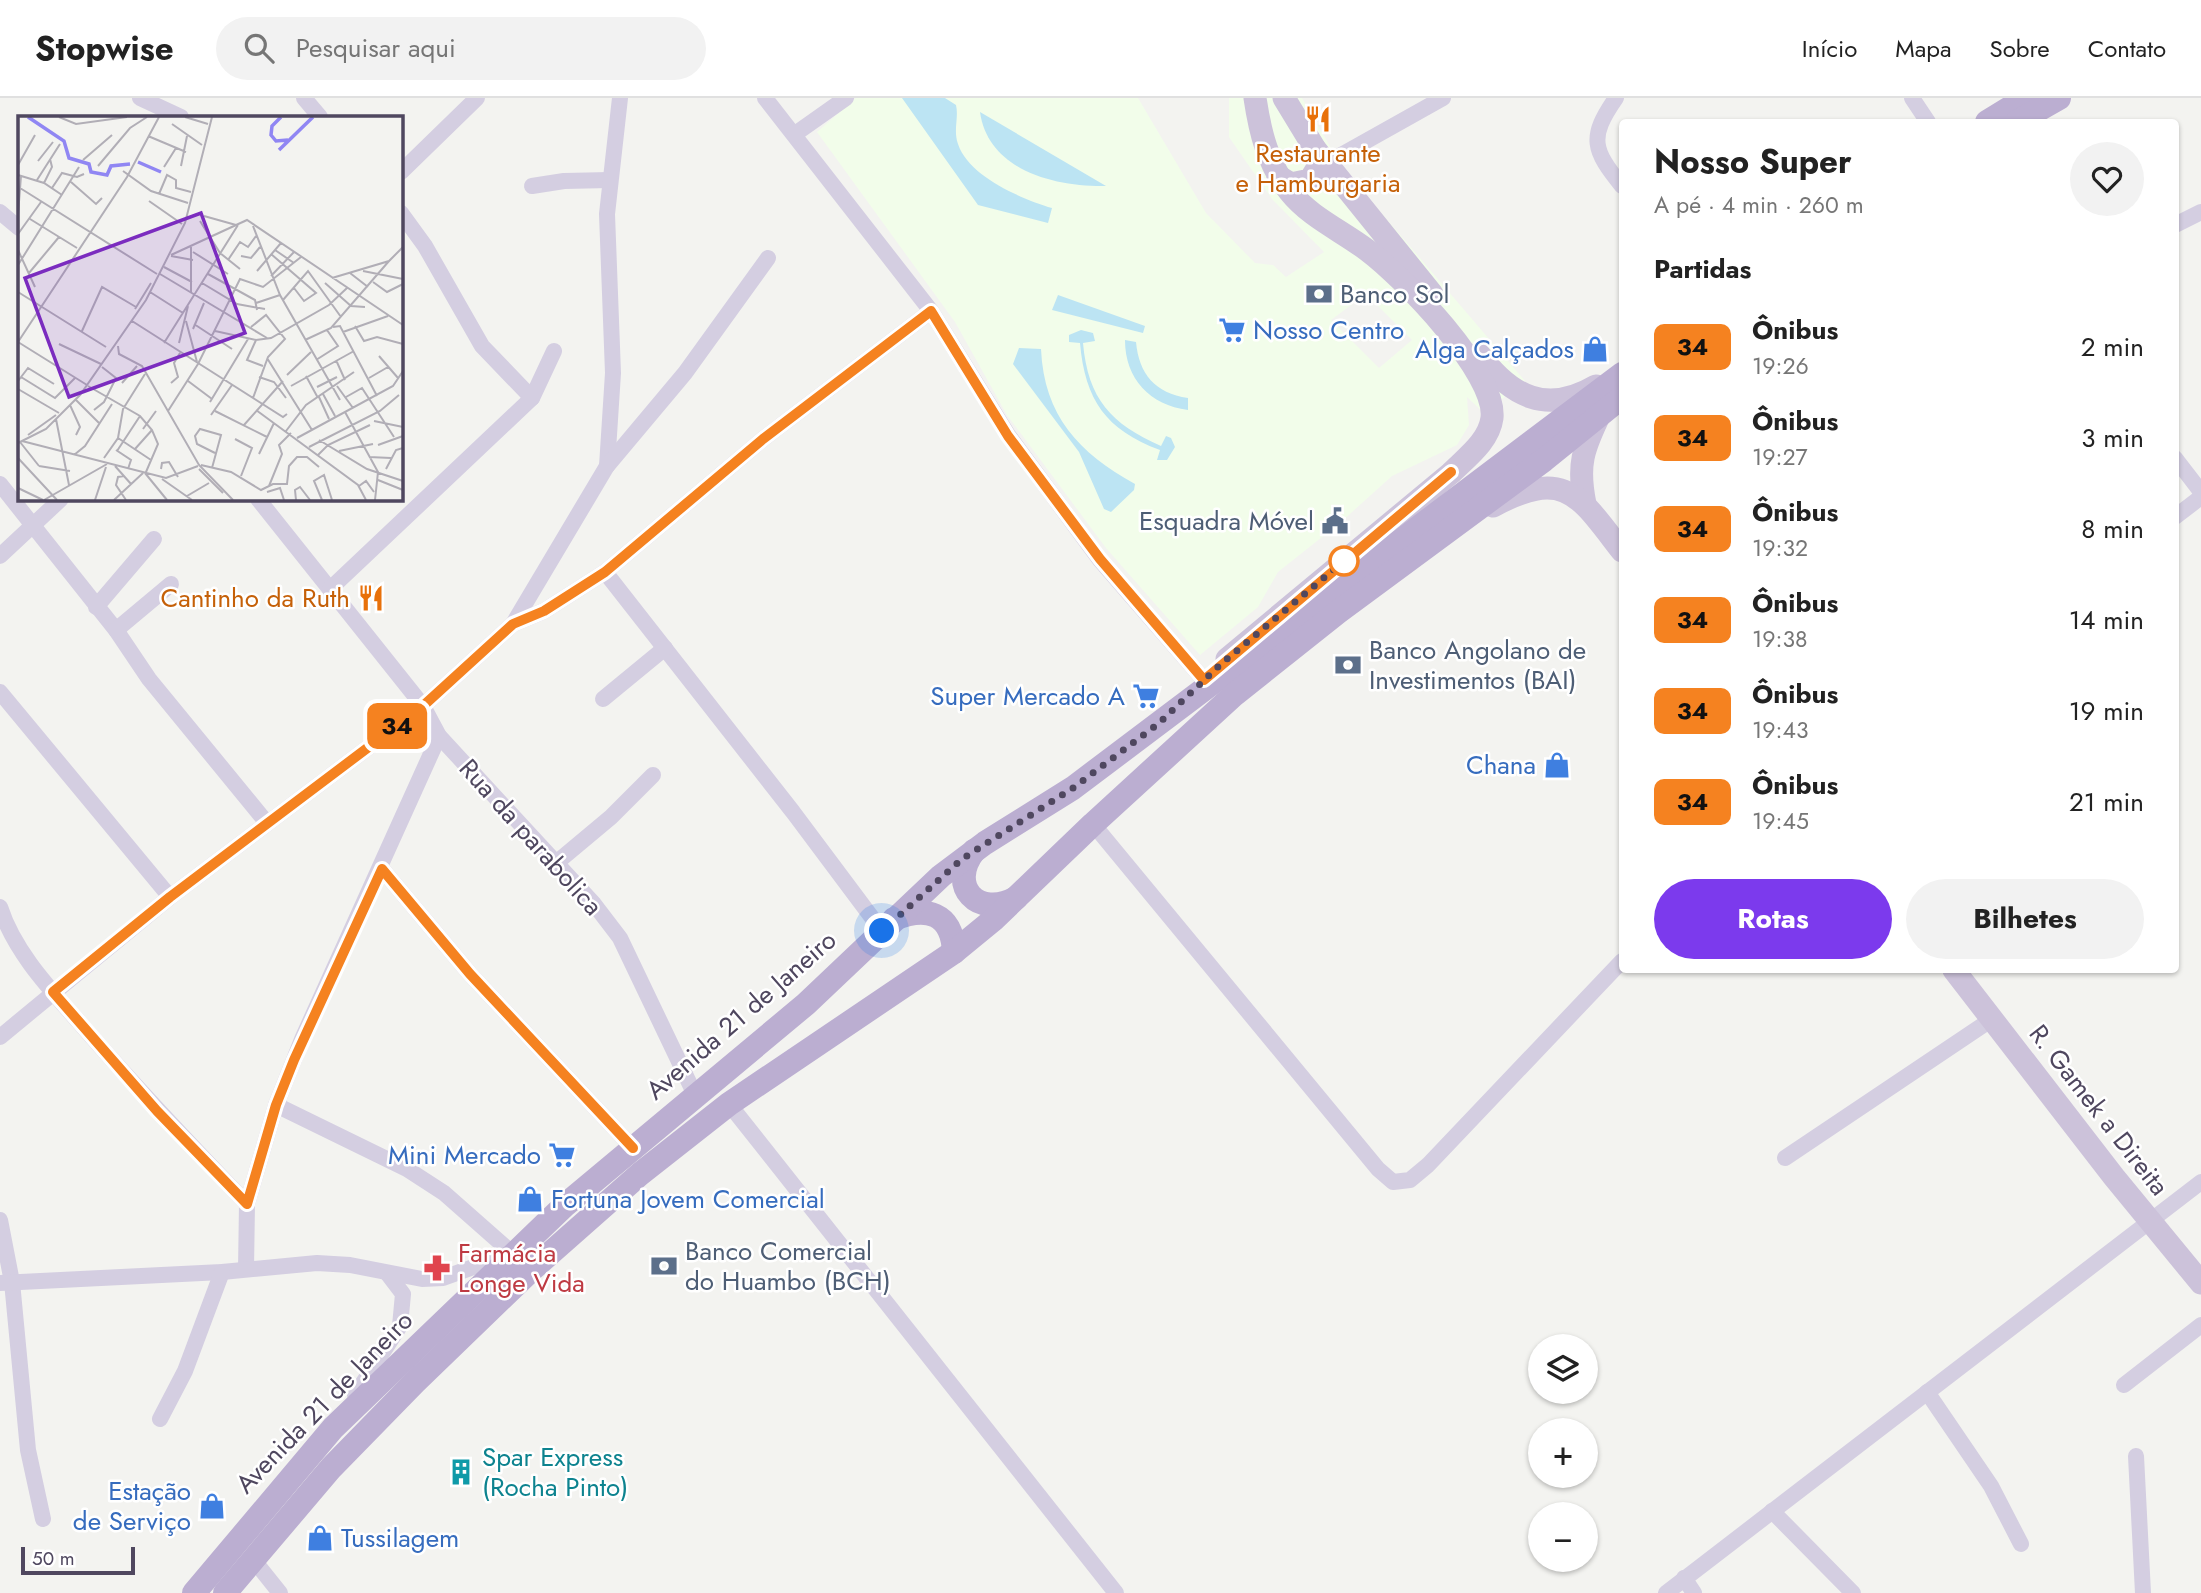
<!DOCTYPE html>
<html lang="pt">
<meta charset="utf-8">
<style>
:root{--surface:#fff;--page:#f2f2f2;--text:#222;--muted:#767676;--line:#e0e0e0;--accent:#7c3aed}
body{margin:0;font-family:Jost,sans-serif;background:var(--page);color:var(--text);height:100vh;display:flex;flex-direction:column;font-size:26px;white-space:nowrap}
*{box-sizing:border-box;margin:0}
p{font-size:23px;color:var(--muted)}
.icon{flex:none;width:38px;height:38px;fill:none;stroke:currentColor;stroke-width:2;stroke-linecap:round;stroke-linejoin:round}
.map{position:relative;flex:1;overflow:hidden}
.details{position:absolute;left:1619px;top:21px;width:560px;height:854px;display:flex;flex-direction:column;background:var(--surface);border-radius:7px;box-shadow:0 2px 5px #0004}
.details>*{flex:none}
.badge{padding:0 14px;border-radius:10px;font-size:24px;line-height:46px}
.controls{position:absolute;left:1528px;top:1236px;display:grid;gap:14px}
.controls a{display:grid;place-items:center;width:70px;height:70px;border-radius:50%;background:var(--surface);box-shadow:0 2px 5px #0004;font-size:35px}
.scale{position:absolute;left:21px;bottom:18px;width:114px;box-sizing:border-box;padding-left:7px;border:4px solid #4f475f;border-top:0;font-size:19px;line-height:24px;white-space:nowrap;color:#4f475f;-webkit-text-stroke:5px #fff;paint-order:stroke}
.you{position:absolute;width:35px;height:35px;margin:-18px;border:5px solid #fff;border-radius:50%;background:#1a73e8;box-shadow:0 0 0 10px #1a73e833}
.map>.badge{position:absolute;translate:-50% -50%;box-shadow:0 0 0 4px #fff}
h2{padding:0 35px;font-size:26px;line-height:63px}
.round{display:grid;place-items:center;flex:none;width:74px;height:74px;border-radius:37px;background:var(--page)}
.summary{display:flex;align-items:center;justify-content:space-between;height:119px;padding:0 35px}
h1{font-size:33px;font-weight:700;line-height:52px}
.primary-button{display:flex;gap:14px;margin-top:auto;padding:14px 35px}
.primary-button a{flex:1;height:80px;border-radius:42px;background:var(--accent);color:#fff;font-size:28px;font-weight:700;line-height:80px;text-align:center}
.primary-button a+a{background:var(--page);color:var(--text)}
ul{padding:0;list-style:none}
li{display:flex;align-items:center;gap:21px;height:91px;padding:0 35px}
li div{flex:1}
li b{display:block;font-size:26px}
li em{font-style:normal}
li .badge{min-width:77px;font-weight:700;text-align:center}
header{display:flex;align-items:center;gap:42px;box-sizing:border-box;height:98px;padding:0 35px;background:var(--surface);border-bottom:2px solid var(--line)}
header strong{font-size:33px}
nav{display:flex;gap:38px;margin-inline-start:auto;font-size:24px}
.search{width:490px;height:63px;background:var(--page);display:flex;align-items:center;gap:18px;box-sizing:border-box;padding:0 24px;border-radius:38px;color:var(--muted);font-size:26px}
.map>svg:first-child{display:block}
.commercial{fill:#f2fdea;fill-rule:evenodd}
.green{fill:#bce4f3}
.lines{fill:none;stroke-linecap:round;stroke-linejoin:round}
.minor{stroke:#d4cee1;stroke-width:16}
.secondary{stroke:#ccc2da;stroke-width:23}
.primary{stroke:#bbaed1;stroke-width:24}
.line-casing{stroke:#fff;stroke-width:16}
.line{stroke:#f58220;stroke-width:10}
.walk{stroke:#4f475f;stroke-width:7;stroke-dasharray:0 12.6}
.stop-dot{fill:#fff;stroke:#f58220;stroke-width:3.5}
.labels{text-anchor:middle;stroke-width:5;stroke-linejoin:round;paint-order:stroke}
.food-label{font-size:26px;fill:#c56008;stroke:#fff}
.service-label{font-size:26px;fill:#4e5e75;stroke:#fff;text-anchor:start}
.shop-label{font-size:26px;fill:#366cbe;stroke:#fff;text-anchor:end}
.street-label{font-size:26px;fill:#4f475f;stroke:#fff}
.health-label{font-size:26px;fill:#be3a42;stroke:#fff;text-anchor:start}
.culture-label{font-size:26px;fill:#0d838f;stroke:#fff;text-anchor:start}
.inset-river{fill:none;stroke:#9086f3;stroke-width:3.5}
.inset-road{fill:none;stroke:#b1aeb6;stroke-width:2}
.view{fill:#7b2cbf;fill-opacity:0.15;stroke:#7b2cbf;stroke-width:3.5}
.inset-edge{fill:none;stroke:#4f475f;stroke-width:3.5}
</style>
<header>
<strong>Stopwise</strong>
<div class="search"><svg class="icon" aria-label="search" viewBox="0 0 24 24"><circle cx="10" cy="10" r="6"/><path d="M15 15l6 6"/></svg>Pesquisar aqui</div>
<nav><a>Início</a><a>Mapa</a><a>Sobre</a><a>Contato</a></nav>
</header>
<div class="map">
<svg width="2201" height="1495" viewBox="0 0 2201 1495">
<rect width="100%" height="100%" fill="#f3f3f0"/>
<!-- commercial -->
<path class="commercial" d="M856,0H1138L1206,115L1255,165L1273,167L1286,179L1324,154L1272,101L1229,39V0H1302L1342,69L1525,283L1484,315L1467,299L1469,327L1457,347L1392,378L1341,424L1278,474L1258,509L1200,557L1106,450L1007,317L955,224L817,34ZM1366,196L1412,242L1379,270L1331,222Z"/>
<!-- green -->
<g class="green">
<path d="M902,0H945L956,7C959,20 953,32 958,46C969,79 1022,101 1052,110L1048,125L978,107Z"/>
<path d="M980,14L1106,88C1054,89 988,72 980,14Z"/>
<path d="M1058,197L1145,228L1143,235L1052,212Z"/>
<path d="M1081,232L1093,235L1095,243L1083,245C1088,301 1111,326 1161,348L1166,338L1171,340L1175,349L1167,362H1157L1160,352C1106,332 1085,302 1080,245L1069,244V237Z"/>
<path d="M1125,242L1136,244C1139,276 1155,295 1188,300V312C1150,307 1125,281 1125,242Z"/>
<path d="M1019,250L1041,251C1044,318 1079,355 1135,386L1134,392L1111,414L1104,411L1079,354L1013,266Z"/>
</g>
<g class="lines">
<!-- minor -->
<g class="minor">
<path d="M140,0L181,19"/>
<path d="M304,0L320,19"/>
<path d="M765,0L931,213L1008,337L1100,462L1204,582"/>
<path d="M1616,0C1588,40 1593,52 1622,88"/>
<path d="M1912,0L1928,24"/>
<path d="M795,36L846,0"/>
<path d="M1327,65L1443,0"/>
<path d="M401,74L477,0"/>
<path d="M532,88L564,83L610,82"/>
<path d="M0,114L19,130"/>
<path d="M401,115L425,148L482,248L532,300"/>
<path d="M2175,127L2201,114"/>
<path d="M2175,360L2201,394"/>
<path d="M607,368L613,275L607,116L620,0"/>
<path d="M0,386L116,532L149,581L267,725"/>
<path d="M258,401L423,608L439,638L594,806L620,840L695,997"/>
<path d="M2175,419L2201,399"/>
<path d="M0,458L61,401"/>
<path d="M605,474L793,714L882,833"/>
<path d="M330,491L532,300L554,253"/>
<path d="M96,509L154,441"/>
<path d="M513,526L607,368L685,275L768,160"/>
<path d="M116,532L171,486"/>
<path d="M0,594L170,799"/>
<path d="M603,601L665,550"/>
<path d="M1093,726L1378,1071L1393,1084L1410,1082L1428,1067L1622,863"/>
<path d="M556,765L611,719L653,677"/>
<path d="M382,771L470,876L633,1050"/>
<path d="M0,809C14,853 49,890 79,924C133,987 190,1046 247,1106"/>
<path d="M0,939L170,799L423,608L513,526L544,513L605,474L763,341L931,213"/>
<path d="M729,1006L1116,1495"/>
<path d="M1785,1060L1992,921"/>
<path d="M0,1122L12,1184L28,1352L43,1421"/>
<path d="M246,1171L247,1106L276,1007L303,939L439,638"/>
<path d="M0,1185L222,1174L317,1165L350,1167L422,1181L443,1180L512,1155L444,1095L407,1071L276,1007"/>
<path d="M2124,1287L2201,1227"/>
<path d="M1927,1294L1991,1388L2021,1446"/>
<path d="M355,1297L400,1228L403,1196L387,1175"/>
<path d="M160,1321L185,1273L222,1174"/>
<path d="M2136,1358L2143,1495"/>
<path d="M1772,1413L1853,1495"/>
<path d="M252,1460L280,1495"/>
<path d="M1684,1480L1694,1495"/>
<path d="M1666,1495L2201,1084"/>
</g>
<!-- secondary -->
<g class="secondary">
<path d="M1284,0L1315,51L1432,196"/>
<path d="M1278,78L1291,86L1310,82L1318,69L1315,51"/>
<path d="M1479,256C1511,299 1547,317 1596,288"/>
<path d="M1585,406C1577,367 1583,351 1600,316"/>
<path d="M1493,408C1566,369 1579,398 1622,453"/>
<path d="M1227,561L1451,375C1467,359 1489,343 1492,320C1497,275 1402,178 1367,152C1342,133 1310,119 1290,94C1268,67 1260,34 1255,0"/>
<path d="M1954,872L2114,1079L2201,1185"/>
</g>
<!-- primary -->
<g class="primary">
<path d="M1987,24L2026,0"/>
<path d="M2017,24L2059,0"/>
<path d="M974,753C947,788 978,821 1016,800"/>
<path d="M894,821C926,808 952,814 954,854"/>
<path d="M194,1495L333,1330L564,1108L806,906L941,778L985,745L1073,690L1622,276"/>
<path d="M225,1495L331,1370L415,1284L529,1174L640,1076L729,1006L954,854L993,822L1093,726L1235,596L1338,514L1544,362L1622,299"/>
</g>
</g>
<g class="lines">
<!-- line casing -->
<g class="line-casing">
<path id="line" d="M633,1050L470,876L382,771L294,962L276,1007L247,1106L157,1013L53,894L170,799L423,608L513,526L544,513L605,474L763,341L931,213L1008,338L1100,461L1204,582L1451,374"/>
</g>
<!-- line -->
<use href="#line" class="line"/>
<!-- walk -->
<path class="walk" d="M882,833L962,761L1073,690L1158,626L1221,566L1344,463"/>
</g>
<!-- icons -->
<defs>
<g id="restaurant-bare" transform="scale(2.1)"><path d="M-5-6h1v4h1v-4h1v4h1v-4h1v5L-1.5 .5V6h-2V.5L-5-1ZM5-6V6H3V1.5H1.5Q1.5-4 5-6Z" fill="#e8710a" stroke="#fff" stroke-width="2.5" paint-order="stroke"/></g>
<g id="bank-bare" transform="scale(2.1)"><path d="M-6-4H6V4H-6ZM0-2.3a2.3 2.3 0 1 0 0 4.6a2.3 2.3 0 1 0 0-4.6Z" fill="#5c6f8a" stroke="#fff" stroke-width="2.5" paint-order="stroke"/></g>
<g id="supermarket-bare" transform="scale(2.1)"><path d="M-6-5.5h2.5l.6 2H6L4.5 2H-2.5L-4.4-4H-6ZM-1.5 3.2a1.3 1.3 0 1 0 .1 0ZM3 3.2a1.3 1.3 0 1 0 .1 0Z" fill="#3f7fe0" stroke="#fff" stroke-width="2.5" paint-order="stroke"/></g>
<g id="shop-bare" transform="scale(2.1)"><path d="M-5-2.5h2.3a2.7 3.5 0 0 1 5.4 0H5L5.5 6h-11ZM-1.5-2.5h3a1.5 2.3 0 0 0-3 0Z" fill="#3f7fe0" stroke="#fff" stroke-width="2.5" paint-order="stroke"/></g>
<g id="civic-bare" transform="scale(2.1)"><path d="M-.6-6.5H3V-4.5H.6V-3L4-1V1h2V6H-6V1h2V-1L-.6-3ZM-1.2 2.5V6h2.4V2.5Z" fill="#5c6f8a" stroke="#fff" stroke-width="2.5" paint-order="stroke"/></g>
<g id="pharmacy-bare" transform="scale(2.1)"><path d="M-2-6h4v4h4v4h-4v4h-4v-4h-4v-4h4Z" fill="#e0444e" stroke="#fff" stroke-width="2.5" paint-order="stroke"/></g>
<g id="building-bare" transform="scale(2.1)"><path d="M-4-6H4V6H1V3H-1V6H-4ZM-2.5-4.3h1.7v1.8h-1.7ZM.8-4.3h1.7v1.8H.8ZM-2.5-1h1.7V.8h-1.7ZM.8-1h1.7V.8H.8Z" fill="#0f9aa8" stroke="#fff" stroke-width="2.5" paint-order="stroke"/></g>
</defs>
<g fill-rule="evenodd">
<use href="#restaurant-bare" x="1318" y="21"/>
<use href="#bank-bare" x="1319" y="196"/>
<use href="#supermarket-bare" x="1232" y="232"/>
<use href="#shop-bare" x="1595" y="251"/>
<use href="#civic-bare" x="1335" y="423"/>
<use href="#restaurant-bare" x="371" y="500"/>
<use href="#bank-bare" x="1348" y="567"/>
<use href="#supermarket-bare" x="1146" y="598"/>
<use href="#shop-bare" x="1557" y="667"/>
<use href="#supermarket-bare" x="562" y="1057"/>
<use href="#shop-bare" x="530" y="1101"/>
<use href="#bank-bare" x="664" y="1168"/>
<use href="#pharmacy-bare" x="437" y="1170"/>
<use href="#building-bare" x="461" y="1374"/>
<use href="#shop-bare" x="212" y="1408"/>
<use href="#shop-bare" x="320" y="1440"/>
</g>
<!-- markers -->
<circle class="stop-dot" cx="1344" cy="463" r="14"/>
<g class="labels">
<!-- food labels -->
<g class="food-label">
<text x="1318" y="64">Restaurante<tspan x="1318" dy="30">e Hamburgaria</tspan></text>
<text x="350" y="509" text-anchor="end">Cantinho da Ruth</text>
</g>
<!-- service labels -->
<g class="service-label">
<text x="1340" y="205">Banco Sol</text>
<text x="1314" y="432" text-anchor="end">Esquadra Móvel</text>
<text x="1369" y="561">Banco Angolano de<tspan x="1369" dy="30">Investimentos (BAI)</tspan></text>
<text x="685" y="1162">Banco Comercial<tspan x="685" dy="30">do Huambo (BCH)</tspan></text>
</g>
<!-- shop labels -->
<g class="shop-label">
<text x="1253" y="241" text-anchor="start">Nosso Centro</text>
<text x="1574" y="260">Alga Calçados</text>
<text x="1125" y="607">Super Mercado A</text>
<text x="1536" y="676">Chana</text>
<text x="541" y="1066">Mini Mercado</text>
<text x="551" y="1110" text-anchor="start">Fortuna Jovem Comercial</text>
<text x="191" y="1402">Estação<tspan x="191" dy="30">de Serviço</tspan></text>
<text x="341" y="1449" text-anchor="start">Tussilagem</text>
</g>
<!-- street labels -->
<g class="street-label">
<text transform="translate(531 739) rotate(48)" y="9">Rua da parabolica</text>
<text transform="translate(741 917) rotate(-41)" y="9">Avenida 21 de Janeiro</text>
<text transform="translate(2099 1012) rotate(52)" y="9">R. Gamek a Direita</text>
<text transform="translate(324 1304) rotate(-46)" y="9">Avenida 21 de Janeiro</text>
</g>
<!-- health labels -->
<g class="health-label">
<text x="458" y="1164">Farmácia<tspan x="458" dy="30">Longe Vida</tspan></text>
</g>
<!-- culture labels -->
<g class="culture-label">
<text x="482" y="1368">Spar Express<tspan x="482" dy="30">(Rocha Pinto)</tspan></text>
</g>
</g>
<!-- overview -->
<g transform="translate(18 18)">
<rect width="385" height="385" fill="#f3f3f0"/>
<path class="inset-river" d="M10,1L46,25L51,42L71,48L73,56L89,59L93,50L112,48M263,1L254,10L253,19L258,25L270,24M261,34L295,1M120,46L143,56"/>
<path class="inset-road" d="M41,1L58,8L109,1M167,1L190,8M154,8L184,29M130,20L168,36M65,44L94,19M20,45L35,26M0,49L17,19M80,50L112,12L129,1M163,50L169,20M146,51L158,32M105,55L133,75L170,87M0,59L26,67L44,79M19,64L42,28M53,66L78,88L84,82M26,67L34,51L32,43M2,72L139,158M34,72L44,57L59,61L66,58M141,78L149,59L158,64V72L173,76M131,85L164,108M0,99L3,60M186,100L218,109M12,103L59,132M182,105L202,137L222,153M235,110L262,179L322,284M0,118L23,86M173,131V178M0,134L17,171M257,134L276,147M175,136L210,158M253,138L298,177L286,185L276,172M153,139L229,104L385,209M153,140L175,144M223,140L233,142L242,131M210,144L222,126L230,131L238,120M0,149L61,51M146,151L174,166M239,155L263,127M345,155L385,163M11,157L41,121M332,157L350,171M142,158L249,222M190,158L237,184L239,194M253,160L276,136M314,162L371,145L385,131M355,166L369,176L385,168M184,167L219,188L247,193M307,167L333,190L347,191M0,176L88,231M132,176L165,197M265,184L290,155L323,201M238,187L262,179M117,193L133,167M114,205L265,301L269,298M168,205L179,246M176,208L214,233M337,210L346,225L359,221L385,228M233,211L248,199L267,223L250,241L235,282M315,211L322,210L359,280M175,213L186,187M64,215L84,171L118,191M197,215L238,224L253,222L311,189L329,172M325,216L370,200M238,224L229,244L245,250M287,224L313,212L371,145M0,226L109,61L141,1M0,226L69,269M146,227L220,109M161,227L170,190M41,228L83,248M100,230L101,238L124,250L181,349L215,384M361,240L380,262M249,242L294,314M298,244L320,230L309,214M318,244L327,264M269,259L293,236M288,260L300,282M3,261L37,282L57,262M241,261L256,266L268,282M351,262L370,251M0,265L10,252L36,268M170,265L194,283M104,267L119,250M153,267L160,261L156,247L162,237M70,270L122,300L134,314L140,328L128,356M273,270L336,235M319,270L335,292M299,271L319,261M0,273L41,297M305,278L317,300M301,281L311,303M328,281L344,272L376,321M58,284L82,308M192,286L230,223M52,289L62,311L58,319M76,294L86,286L98,262L84,251M238,294L340,369L348,384M150,295L180,248L222,163L245,171L283,141M197,295L249,321M327,296L360,356L357,384M193,299L214,269M38,303L51,369M356,305L385,311M226,309L265,265M125,313L138,295M268,315L288,289L336,256M10,319L38,299M100,322L133,344M279,322L375,270L385,255M217,323L234,332L223,360M301,324L349,353L385,365M4,325L148,362L180,350M2,326L21,350M0,327L28,313L62,279L128,184L167,107L194,1M360,329L385,320M291,331L362,295L381,279M117,333L134,314M98,334L113,344L110,353M99,335L122,300M321,335L355,328M241,338L256,307M56,339L67,330L94,288M300,339L310,329L352,309M351,341L373,342M0,342L39,384M86,342L100,322L105,293L127,258M183,349L213,356L243,374L255,368H269L271,350L279,341H289L301,351M21,350L52,355M97,350L113,368M194,352L203,319L182,313L177,320L179,328L197,337M143,353L144,347L151,346L160,361M181,353L205,377M368,353L378,334L385,332M127,357L149,384M106,360L100,361L98,369L108,384M144,363L174,384M360,364L385,374M251,370L264,338L261,329L273,317M341,370L348,365L356,376M0,372L25,384M249,376L262,372L266,384M169,380L191,367M26,384L89,348M77,384L88,351M96,384L125,357M278,384L277,374L282,371L292,384M304,384L296,365L306,359L314,384"/>
<path class="view" d="M183,97L227,217L51,281L7,162Z"/>
<rect width="385" height="385" class="inset-edge"/>
</g>
</svg>
<div class="controls">
<a><svg class="icon" aria-label="layers" viewBox="0 0 24 24"><path d="M12 4l9 5-9 5-9-5zM3 14l9 5 9-5"/></svg></a>
<a>+</a>
<a>−</a>
</div>
<div class="scale">50 m</div>
<div class="you" style="left:882px;top:833px"></div>
<b class="badge" style="left:397px;top:628px;background:#f58220;color:#111">34</b>
<section class="details">
<div class="summary"><div><h1>Nosso Super</h1><p>A pé · 4 min · 260 m</p></div><a class="round"><svg class="icon" aria-label="heart" viewBox="0 0 24 24"><path d="M12 20l-8-8c-3-5 5-10 8-4 3-6 11-1 8 4z"/></svg></a></div>
<h2>Partidas</h2>
<ul>
<li><span class="badge" style="background:#f58220;color:#111">34</span><div><b>Ônibus</b><p>19:26</p></div><em>2 min</em></li>
<li><span class="badge" style="background:#f58220;color:#111">34</span><div><b>Ônibus</b><p>19:27</p></div><em>3 min</em></li>
<li><span class="badge" style="background:#f58220;color:#111">34</span><div><b>Ônibus</b><p>19:32</p></div><em>8 min</em></li>
<li><span class="badge" style="background:#f58220;color:#111">34</span><div><b>Ônibus</b><p>19:38</p></div><em>14 min</em></li>
<li><span class="badge" style="background:#f58220;color:#111">34</span><div><b>Ônibus</b><p>19:43</p></div><em>19 min</em></li>
<li><span class="badge" style="background:#f58220;color:#111">34</span><div><b>Ônibus</b><p>19:45</p></div><em>21 min</em></li>
</ul>
<div class="primary-button"><a>Rotas</a><a>Bilhetes</a></div>
</section>
</div>
